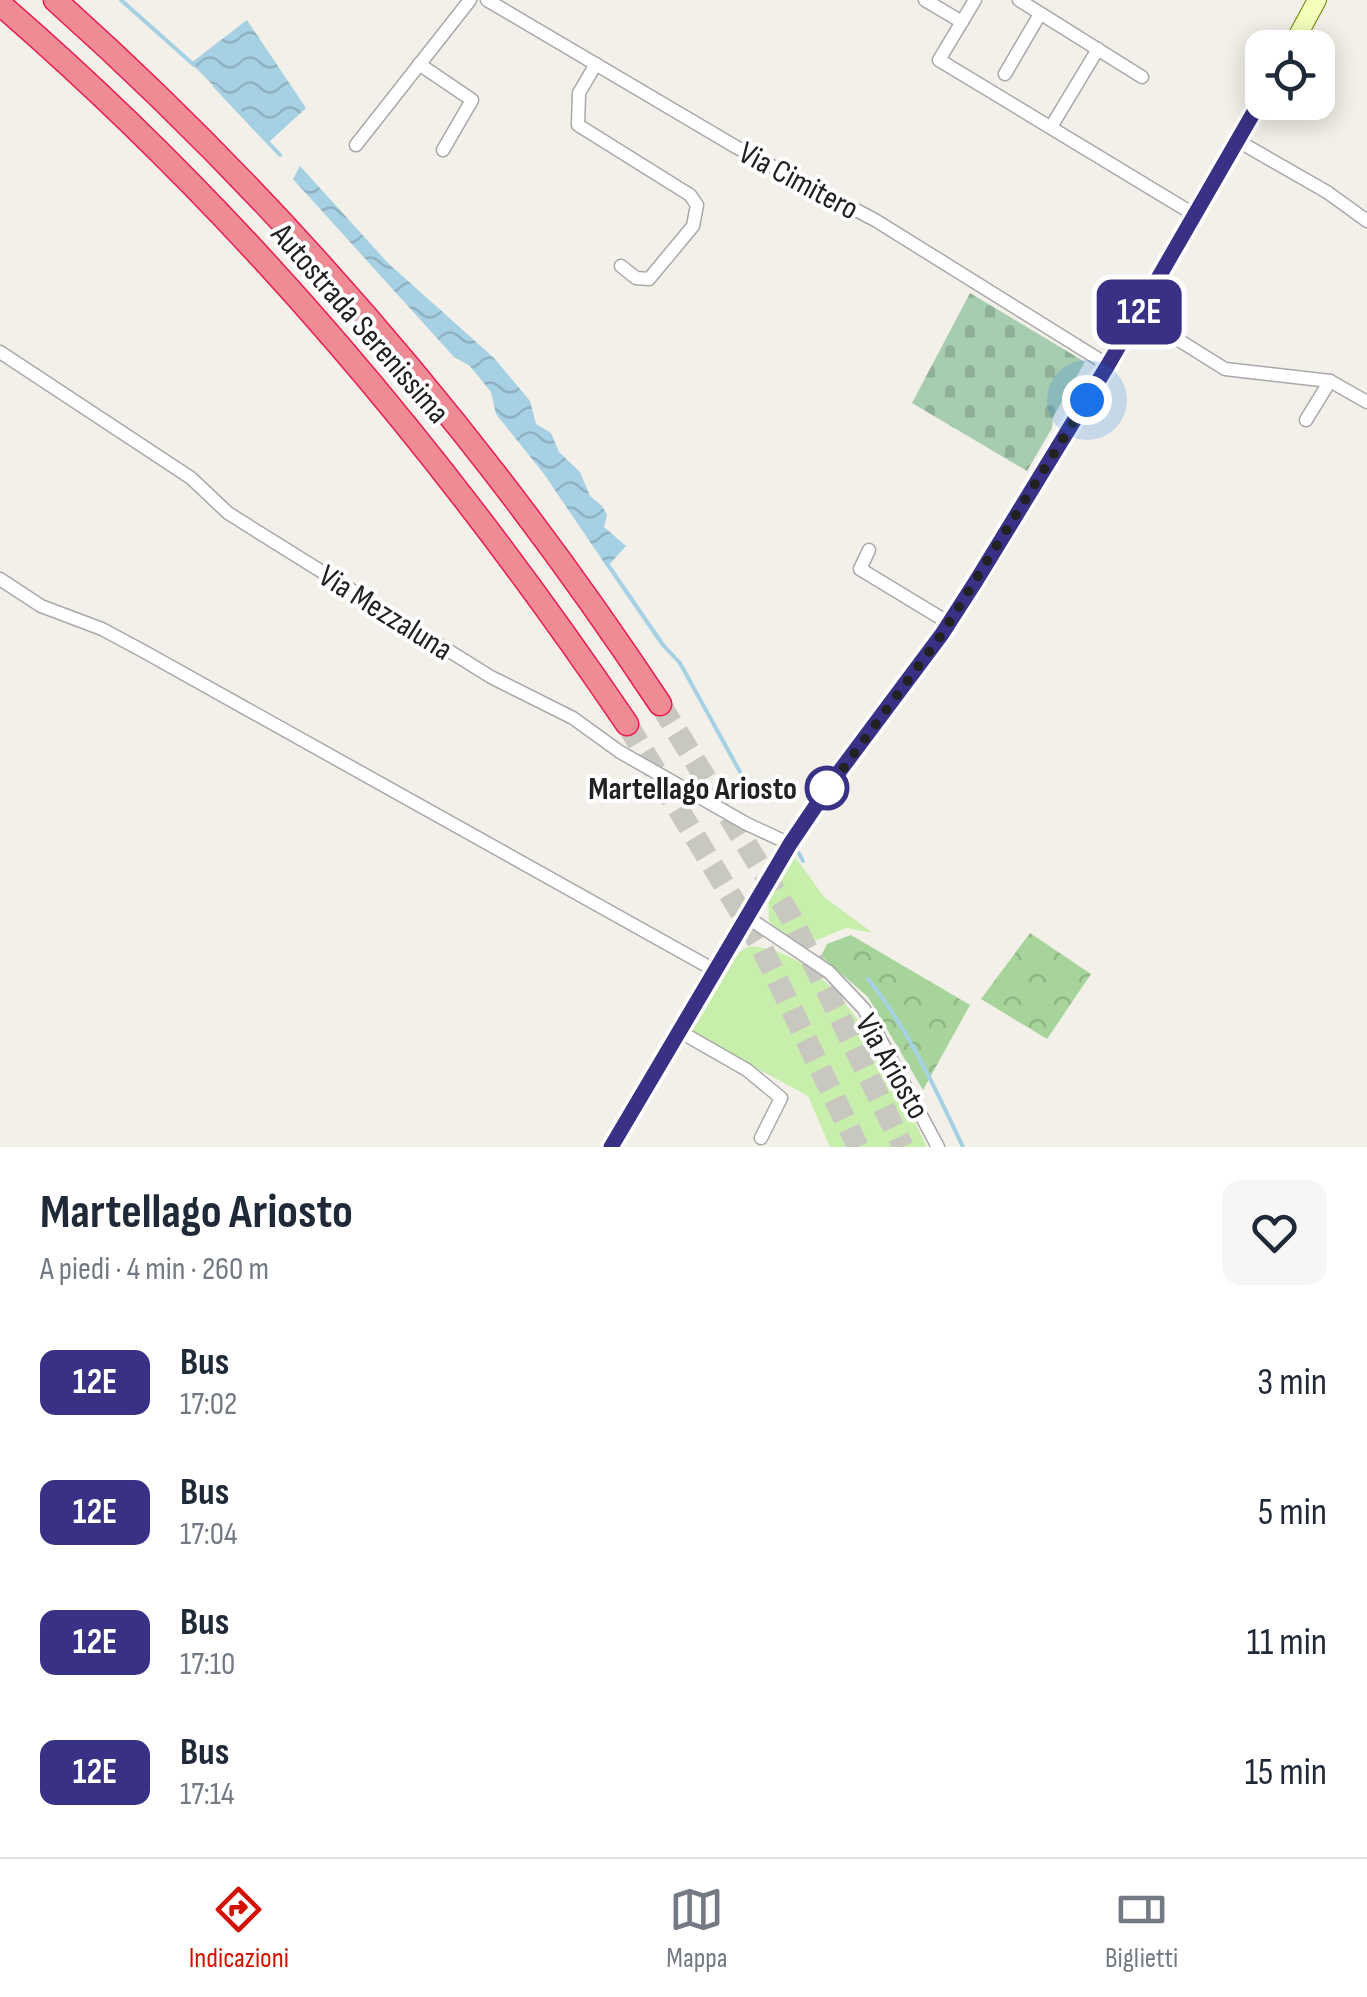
<!DOCTYPE html>
<html lang="it">
<meta charset="utf-8">
<style>
:root{--surface:#fff;--page:#f6f6f7;--text:#1f2937;--muted:#747a83;--line:#e0e1e3;--accent:#d31100}
body{margin:0;font-family:"Sofia Sans Condensed",sans-serif;background:var(--page);color:var(--text);height:100vh;display:flex;flex-direction:column;font-size:38px;white-space:nowrap}
*{box-sizing:border-box;margin:0}
p{font-size:32px;color:var(--muted)}
.icon{flex:none;width:55px;height:55px;fill:none;stroke:currentColor;stroke-width:2;stroke-linecap:round;stroke-linejoin:round}
.map{position:relative;height:1147px;overflow:hidden}
.side{display:flex;flex-direction:column;background:var(--surface);flex:1}
.side>*{flex:none}
.badge{padding:0 20px;border-radius:15px;font-size:35px;line-height:65px}
.fabs{position:absolute;left:1245px;top:30px;display:grid;gap:20px}
.fabs a{display:grid;place-items:center;width:90px;height:90px;border-radius:20px;background:var(--surface);box-shadow:0 5px 25px #0003;font-size:50px}
.you{position:absolute;width:50px;height:50px;margin:-25px;border:8px solid #fff;border-radius:50%;background:#1a73e8;box-shadow:0 0 0 15px #1a73e833}
.map>.badge{position:absolute;translate:-50% -50%;box-shadow:0 0 0 5px #fff}
.round{display:grid;place-items:center;flex:none;width:105px;height:105px;border-radius:20px;background:var(--page)}
.head{display:flex;align-items:center;justify-content:space-between;height:170px;padding:0 40px}
h1{font-size:48px;font-weight:700;line-height:75px}
ul{padding:0;list-style:none}
li{display:flex;align-items:center;gap:30px;height:130px;padding:0 40px}
li div{flex:1}
li b{display:block;font-size:38px}
li em{font-style:normal}
li .badge{min-width:110px;font-weight:700;text-align:center}
.tab-bar{display:flex;justify-content:space-around;align-items:center;height:140px;border-top:2px solid var(--line);background:var(--surface);font-size:28px;color:var(--muted)}
.tab-bar a{display:grid;justify-items:center;gap:5px}
.tab-bar .selected{color:var(--accent)}
.map>svg:first-child{display:block}
.grass{fill:#c7efab}
.forest{fill:url(#forest-crowns)}
.cemetery{fill:url(#cemetery-stones)}
.water{fill:url(#water-waves)}
.lines{fill:none;stroke-linecap:round;stroke-linejoin:round}
.stream{stroke:#a6d0e3;stroke-width:4}
.highway-tunnel{stroke:#c8c7c0;stroke-width:22;stroke-dasharray:22 11;stroke-linecap:butt}
.street-casing{stroke:#a9a9a9;stroke-width:15}
.secondary-casing{stroke:#698100;stroke-width:20}
.highway-casing{stroke:#e81d52;stroke-width:25}
.street{stroke:#fff;stroke-width:12}
.secondary{stroke:#f5feba;stroke-width:18}
.highway{stroke:#ee8b95;stroke-width:22}
.line-casing{stroke:#fff;stroke-width:22}
.line{stroke:#393185;stroke-width:15}
.walk{stroke:#222;stroke-width:10;stroke-dasharray:0 18}
.stop-dot{fill:#fff;stroke:#393185;stroke-width:5}
.labels{text-anchor:middle;stroke-width:8;stroke-linejoin:round;paint-order:stroke}
.street-label{font-size:32px;fill:#222;stroke:#fff}
.stop-label{font-size:32px;font-weight:bold;fill:#222;stroke:#fff;text-anchor:end}
</style>
<div class="map">
<svg width="1367" height="1147" viewBox="0 0 1367 1147">
<defs>
<pattern id="forest-crowns" width="20" height="18" patternUnits="userSpaceOnUse" patternTransform="scale(2.5)"><rect width="20" height="18" fill="#a6d49a"/><path d="M2 6a3 3 0 1 1 6 0M12 15a3 3 0 1 1 6 0" fill="none" stroke="#8fb684"/></pattern>
<pattern id="cemetery-stones" width="16" height="16" patternUnits="userSpaceOnUse" patternTransform="scale(2.5)"><rect width="16" height="16" fill="#a7cdb0"/><path d="M2 7V4a2 2 0 0 1 4 0v3zM10 15v-3a2 2 0 0 1 4 0v3z" fill="#8fb097"/></pattern>
<pattern id="water-waves" width="16" height="10" patternUnits="userSpaceOnUse" patternTransform="scale(2.5)"><rect width="16" height="10" fill="#a6d0e3"/><path d="M0 5q4-4 8 0t8 0" fill="none" stroke="#8fb2c2"/></pattern>
</defs>
<rect width="100%" height="100%" fill="#f2f0e8"/>
<!-- grass -->
<g class="grass">
<path d="M793,854L824,897L873,933L846,928L802,946L781,933L769,921L768,896Z"/>
<path d="M750,946C842,953 892,1077 927,1147H830L808,1096L690,1032L736,954Z"/>
</g>
<!-- forest -->
<g class="forest">
<path d="M1030,933L1091,974L1047,1039L981,999Z"/>
<path d="M851,935L970,1005L923,1090L868,997L821,956L827,944Z"/>
</g>
<!-- cemetery -->
<path class="cemetery" d="M970,293L1085,362L1053,417L1052,428L1027,471L912,403Z"/>
<!-- water -->
<g class="water">
<path d="M247,20L306,108L269,142L191,63Z"/>
<path d="M300,166L388,263L494,358L530,401L536,424L551,433L559,452L580,472L590,496L602,506L607,515L604,527L626,546L607,567L544,474L496,414L491,392L470,366L454,357L293,179Z"/>
</g>
<g class="lines">
<!-- stream -->
<g class="stream">
<path d="M121,0L194,65"/>
<path d="M215,86L280,155"/>
<path d="M606,562L663,645L680,663L750,790"/>
<path d="M797,850L803,861"/>
<path d="M868,979C909,1030 935,1088 963,1147"/>
</g>
<!-- highway-tunnel -->
<g class="highway-tunnel">
<path d="M660,704L792,919L903,1147"/>
<path d="M627,724L761,946L858,1147"/>
</g>
<!-- street casing -->
<g class="street-casing">
<g id="street">
<path d="M487,0L736,147L875,220L1108,365"/>
<path d="M925,0L962,22"/>
<path d="M975,0L939,60L1195,215"/>
<path d="M1019,0L1142,77"/>
<path d="M419,64L472,100L443,150"/>
<path d="M596,64L579,93L578,125L690,195L697,205L693,226L649,279L636,278L621,266"/>
<path d="M1005,74L1040,14"/>
<path d="M1051,127L1098,49"/>
<path d="M1238,141L1327,192L1367,221"/>
<path d="M356,145L470,0"/>
<path d="M1137,314L1225,369L1330,381L1367,402"/>
<path d="M0,352L191,478L228,513L255,530L491,677L573,718L620,752L747,824L790,844"/>
<path d="M1306,420L1330,381"/>
<path d="M869,550L860,569L949,623"/>
<path d="M0,579L41,606L102,629L143,651L716,971"/>
<path d="M747,917L829,972L864,1009L938,1147"/>
<path d="M679,1031L747,1070L781,1098L761,1138"/>
</g>
</g>
<!-- secondary casing -->
<g class="secondary-casing">
<g id="secondary">
<path d="M1291,48L1317,0"/>
<path d="M611,1147L790,844L835,776L942,634L977,581L1087,400L1262,98"/>
</g>
</g>
<!-- highway casing -->
<g class="highway-casing">
<g id="highway">
<path d="M55,0C288,208 488,444 660,704"/>
<path d="M0,4C246,217 445,456 627,724"/>
</g>
</g>
<!-- street -->
<use href="#street" class="street"/>
<!-- secondary -->
<use href="#secondary" class="secondary"/>
<!-- highway -->
<use href="#highway" class="highway"/>
</g>
<g class="lines">
<!-- line casing -->
<g class="line-casing">
<path id="line" d="M611,1147L790,844L836,776L942,634L976,581L1108,365L1262,98"/>
</g>
<!-- line -->
<use href="#line" class="line"/>
<!-- walk -->
<path class="walk" d="M827,788L820,800L942,634L1087,400"/>
</g>
<!-- markers -->
<circle class="stop-dot" cx="827" cy="788" r="20"/>
<g class="labels">
<!-- street labels -->
<g class="street-label">
<text transform="translate(799 180) rotate(28)" y="11">Via Cimitero</text>
<text transform="translate(361 323) rotate(49)" y="11">Autostrada Serenissima</text>
<text transform="translate(386 612) rotate(32)" y="11">Via Mezzaluna</text>
<text transform="translate(893 1066) rotate(60)" y="11">Via Ariosto</text>
</g>
<!-- stop labels -->
<g class="stop-label">
<text x="797" y="799">Martellago Ariosto</text>
</g>
</g>
</svg>
<div class="fabs">
<a><svg class="icon" aria-label="locate" viewBox="0 0 24 24"><circle cx="12" cy="12" r="6"/><path d="M12 2v4M12 18v4M2 12h4M18 12h4"/></svg></a>
</div>
<div class="you" style="left:1087px;top:400px"></div>
<b class="badge" style="left:1139px;top:312px;background:#393185;color:#fff">12E</b>
</div>
<section class="side">
<div class="head"><div><h1>Martellago Ariosto</h1><p>A piedi · 4 min · 260 m</p></div><a class="round"><svg class="icon" aria-label="heart" viewBox="0 0 24 24"><path d="M12 20l-8-8c-3-5 5-10 8-4 3-6 11-1 8 4z"/></svg></a></div>
<ul>
<li><span class="badge" style="background:#393185;color:#fff">12E</span><div><b>Bus</b><p>17:02</p></div><em>3 min</em></li>
<li><span class="badge" style="background:#393185;color:#fff">12E</span><div><b>Bus</b><p>17:04</p></div><em>5 min</em></li>
<li><span class="badge" style="background:#393185;color:#fff">12E</span><div><b>Bus</b><p>17:10</p></div><em>11 min</em></li>
<li><span class="badge" style="background:#393185;color:#fff">12E</span><div><b>Bus</b><p>17:14</p></div><em>15 min</em></li>
</ul>
</section>
<nav class="tab-bar">
<a class="selected"><svg class="icon" aria-label="directions" viewBox="0 0 24 24"><path d="M12 3l9 9-9 9-9-9zM9 14v-3h6M13 9l2 2-2 2"/></svg>Indicazioni</a>
<a><svg class="icon" aria-label="map" viewBox="0 0 24 24"><path d="M3 6l6-2 6 2 6-2v14l-6 2-6-2-6 2zM9 4v14M15 6v14"/></svg>Mappa</a>
<a><svg class="icon" aria-label="tickets" viewBox="0 0 24 24"><path d="M3 7h18v10H3zM15 7v10"/></svg>Biglietti</a>
</nav>
